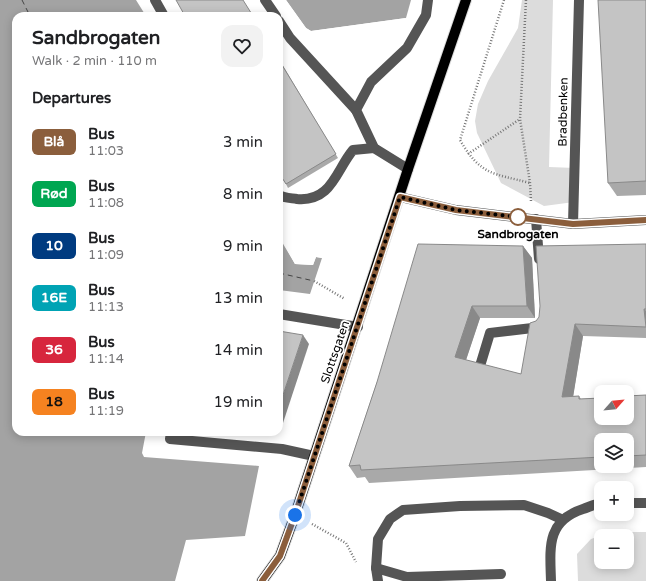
<!DOCTYPE html>
<meta charset="utf-8">
<style>
:root{--surface:#fff;--page:#f2f2f2;--text:#202124;--muted:#757577}
body{margin:0;font-family:"Varela Round",sans-serif;background:var(--page);color:var(--text);height:100vh;display:flex;flex-direction:column;font-size:15px;white-space:nowrap}
*{box-sizing:border-box;margin:0}
p{font-size:13px;color:var(--muted)}
.icon{flex:none;width:22px;height:22px;fill:none;stroke:currentColor;stroke-width:2;stroke-linecap:round;stroke-linejoin:round}
.map{position:relative;flex:1;overflow:hidden}
.side{position:absolute;left:12px;top:12px;width:271px;height:424px;display:flex;flex-direction:column;background:var(--surface);border-radius:12px;box-shadow:0 2px 10px #0003}
.side>*{flex:none}
.badge{padding:0 8px;border-radius:6px;font-size:14px;line-height:26px}
.needle{width:26px;rotate:63deg}
.buttons{position:absolute;left:594px;top:385px;display:grid;gap:8px}
.buttons a{display:grid;place-items:center;width:40px;height:40px;border-radius:8px;background:var(--surface);box-shadow:0 2px 10px #0003;font-size:20px}
.you{position:absolute;width:20px;height:20px;margin:-10px;border:3px solid #fff;border-radius:50%;background:#1a73e8;box-shadow:0 0 0 6px #1a73e833}
.map>.badge{position:absolute;translate:-50% -50%;box-shadow:0 0 0 2px #fff}
h2{padding:0 20px;font-size:15px;line-height:36px}
.round{display:grid;place-items:center;flex:none;width:42px;height:42px;border-radius:12px;background:var(--page)}
.headline{display:flex;align-items:center;justify-content:space-between;height:68px;padding:0 20px}
h1{font-size:19px;font-weight:700;line-height:30px}
ul{padding:0;list-style:none}
li{display:flex;align-items:center;gap:12px;height:52px;padding:0 20px}
li div{flex:1}
li b{display:block;font-size:15px}
li em{font-style:normal}
li .badge{min-width:44px;font-weight:700;text-align:center}
.map>svg:first-child{display:block}
.green{fill:#dcdcdc;fill-rule:evenodd}
.water{fill:#a3a3a3}
.pier{fill:#fff}
.lines{fill:none;stroke-linecap:round;stroke-linejoin:round}
.ferry{stroke:#444;stroke-width:1;stroke-dasharray:5 4;stroke-linecap:butt}
.major-casing{stroke:#dbdbdb;stroke-width:12}
.path{stroke:#777;stroke-width:2.5;stroke-dasharray:1 2;stroke-linecap:butt}
.minor{stroke:#555;stroke-width:10}
.major{stroke:#000;stroke-width:10}
.wall{fill:#a9a9a9;fill-rule:evenodd}
.shaded-wall{fill:#898989}
.building{fill:#c4c4c4;stroke:#898989}
.line-casing{stroke:#fff;stroke-width:9}
.line{stroke:#8b5e3c;stroke-width:6}
.walk{stroke:#000;stroke-width:4;stroke-dasharray:0 7.2}
.stop-dot{fill:#fff;stroke:#8b5e3c;stroke-width:2}
.labels{text-anchor:middle;stroke-width:3.5;stroke-linejoin:round;paint-order:stroke}
.street-label{font-size:12px;fill:#000;stroke:#fff}
.stop-label{font-size:12px;font-weight:bold;fill:#000;stroke:#fff}
</style>
<div class="map">
<svg width="646" height="581" viewBox="0 0 646 581">
<rect width="100%" height="100%" fill="#fff"/>
<!-- green -->
<g class="green">
<path d="M522,0H553L549,167L575,168L574,202L544,206L501,183L477,133L475,121L478,104L488,81L518,28Z"/>
<path d="M611,532H646V581H578L577,554L591,539ZM601,536H627V562H601Z"/>
</g>
<!-- water -->
<g class="water">
<path d="M0,0H136L146,16H16V432H146L142,453L144,457L259,466L245,536L186,540L175,581H0Z"/>
<path d="M286,0H411L406,18L311,31L306,28Z"/>
<path d="M279,237L295,264L313,265L316,257L322,258L310,294L279,290Z"/>
</g>
<!-- pier -->
<g class="pier">
<path d="M284,0H286L306,28L311,31L406,18L405,20L311,33L305,30Z"/>
<path d="M279,235L296,262L312,263L316,255L323,256L322,258L316,257L313,265L295,264Z"/>
</g>
<g class="lines">
<!-- ferry -->
<g class="ferry">
<path d="M22,0L30,16"/>
<path d="M279,273L314,281"/>
</g>
<!-- major casing -->
<g class="major-casing">
<path id="major" d="M262,581L280,556L295,515L408,169L466,0"/>
</g>
<!-- path -->
<g class="path">
<path d="M504,0L460,140C481,176 493,173 530,183"/>
<path d="M526,0L520,119L530,183L531,201"/>
<path d="M468,154L520,119"/>
<path d="M314,281L345,299"/>
<path d="M312,524L346,543L356,562"/>
</g>
<!-- minor -->
<g class="minor">
<path d="M155,0L164,16"/>
<path d="M265,0L276,16"/>
<path d="M279,21L290,38L356,110"/>
<path d="M408,169L374,148L356,110L371,82L407,48L426,15L428,0"/>
<path d="M279,195C284,198 291,198 297,199C332,202 336,170 353,150L374,148"/>
<path d="M400,197L456,210L573,224L646,220"/>
<path d="M536,219L539,259"/>
<path d="M573,224L579,0"/>
<path d="M279,314L358,327"/>
<path d="M480,366L490,333L541,327"/>
<path d="M171,432L170,439L282,449L314,456"/>
<path d="M627,503H646"/>
<path d="M376,568L407,577L501,574"/>
<path d="M378,581L376,568L378,539L390,519L403,510L460,506L524,505L548,513L561,519"/>
<path d="M551,581C550,548 546,521 583,509C589,507 595,504 601,503"/>
</g>
<!-- major -->
<use href="#major" class="major"/>
</g>
<!-- wall -->
<g class="wall">
<path d="M646,0V195L617,196L608,183Z"/>
<path d="M279,59L338,158L288,188L286,184Z"/>
<path d="M646,244V338L583,336L573,396H579L581,399L646,395V467L369,483L365,477L357,478L349,466L377,382L523,246L532,258L535,318H480L466,360L521,374L536,321ZM601,440H627V466H601Z"/>
</g>
<!-- shaded-wall -->
<g class="shaded-wall">
<path d="M523,246L532,258L535,318L527,306Z"/>
<path d="M472,306L480,318L463,369L455,357Z"/>
<path d="M644,309L646,311V327Z"/>
<path d="M575,324L583,336L571,410L562,397Z"/>
<path d="M303,335L309,344L281,429L279,426V407Z"/>
</g>
<!-- building -->
<g class="building">
<path d="M176,0H243L253,16H185Z"/>
<path d="M598,0H646V181L608,183Z"/>
<path d="M279,60L336,154L286,184L279,173Z"/>
<path d="M418,244L523,246L527,306H472L455,357L521,374L530,323L536,321L539,317L540,306L536,246L646,244V309H644L646,327L575,324L562,397L579,396V399L601,398V418H627V396L646,395V455L627,456V440H601V457L361,470L360,465L349,466L377,382Z"/>
<path d="M279,331L303,335L279,407Z"/>
</g>
<g class="lines">
<!-- line casing -->
<g class="line-casing">
<path id="line" d="M262,581L280,556L295,515L400,197L456,210L573,224L646,220"/>
</g>
<!-- line -->
<use href="#line" class="line"/>
<!-- walk -->
<path class="walk" d="M295,515L400,197L456,210L518,217"/>
</g>
<!-- markers -->
<circle class="stop-dot" cx="518" cy="217" r="8"/>
<g class="labels">
<!-- street labels -->
<g class="street-label">
<text transform="translate(563 112) rotate(-89)" y="4">Bradbenken</text>
<text transform="translate(335 352) rotate(-71)" y="4">Slottsgaten</text>
</g>
<!-- stop labels -->
<g class="stop-label">
<text x="518" y="238">Sandbrogaten</text>
</g>
</g>
</svg>
<div class="buttons">
<a><svg class="needle" viewBox="-14 -14 28 28"><path d="M0-13l5 13h-10z" fill="#e53935"/><path d="M0 13l5-13h-10z" fill="#757577"/></svg></a>
<a><svg class="icon" aria-label="layers" viewBox="0 0 24 24"><path d="M12 4l9 5-9 5-9-5zM3 14l9 5 9-5"/></svg></a>
<a>+</a>
<a>−</a>
</div>
<div class="you" style="left:295px;top:515px"></div>
<section class="side">
<div class="headline"><div><h1>Sandbrogaten</h1><p>Walk · 2 min · 110 m</p></div><a class="round"><svg class="icon" aria-label="heart" viewBox="0 0 24 24"><path d="M12 20l-8-8c-3-5 5-10 8-4 3-6 11-1 8 4z"/></svg></a></div>
<h2>Departures</h2>
<ul>
<li><span class="badge" style="background:#8b5e3c;color:#fff">Blå</span><div><b>Bus</b><p>11:03</p></div><em>3 min</em></li>
<li><span class="badge" style="background:#00a651;color:#fff">Rød</span><div><b>Bus</b><p>11:08</p></div><em>8 min</em></li>
<li><span class="badge" style="background:#003b80;color:#fff">10</span><div><b>Bus</b><p>11:09</p></div><em>9 min</em></li>
<li><span class="badge" style="background:#00a3b4;color:#fff">16E</span><div><b>Bus</b><p>11:13</p></div><em>13 min</em></li>
<li><span class="badge" style="background:#d7263d;color:#fff">36</span><div><b>Bus</b><p>11:14</p></div><em>14 min</em></li>
<li><span class="badge" style="background:#f58220;color:#111">18</span><div><b>Bus</b><p>11:19</p></div><em>19 min</em></li>
</ul>
</section>
</div>
